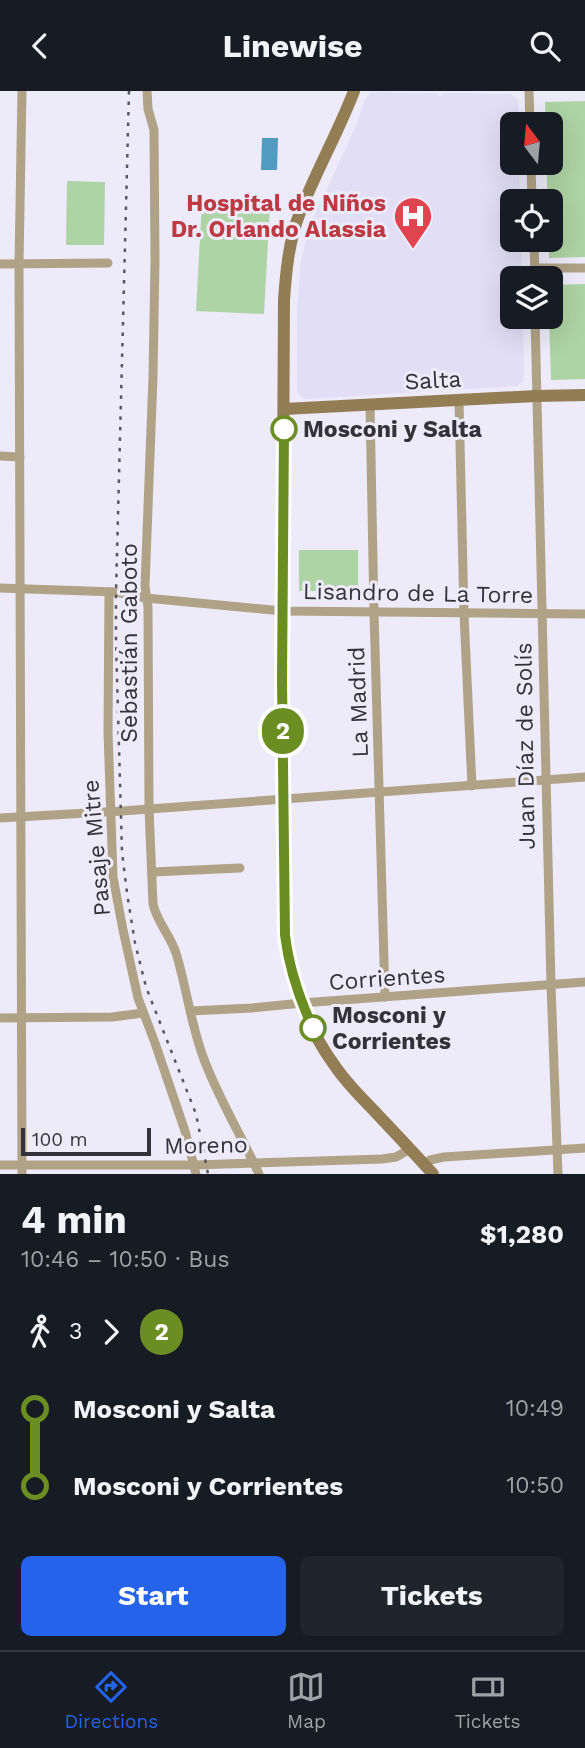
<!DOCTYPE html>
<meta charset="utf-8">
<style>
:root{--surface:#171b24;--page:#20242c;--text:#f1f3f6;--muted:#9ea1a6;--line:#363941;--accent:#2563eb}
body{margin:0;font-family:"Work Sans",sans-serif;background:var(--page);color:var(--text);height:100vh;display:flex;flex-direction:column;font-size:26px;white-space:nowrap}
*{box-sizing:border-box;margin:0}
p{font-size:23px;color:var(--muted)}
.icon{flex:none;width:38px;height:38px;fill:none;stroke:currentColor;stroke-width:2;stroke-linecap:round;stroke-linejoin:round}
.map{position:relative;height:1083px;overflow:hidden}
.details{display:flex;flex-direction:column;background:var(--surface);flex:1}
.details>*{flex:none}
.badge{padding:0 14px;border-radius:23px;font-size:24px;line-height:46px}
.needle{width:46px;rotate:344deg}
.controls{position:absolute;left:500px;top:21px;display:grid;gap:14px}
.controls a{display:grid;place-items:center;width:63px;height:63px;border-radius:10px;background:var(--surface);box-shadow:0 7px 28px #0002;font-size:35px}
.scale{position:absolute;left:21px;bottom:18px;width:130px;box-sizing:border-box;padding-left:7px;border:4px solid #333238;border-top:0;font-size:19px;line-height:24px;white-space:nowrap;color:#333238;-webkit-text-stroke:5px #edeafa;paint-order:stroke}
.map>.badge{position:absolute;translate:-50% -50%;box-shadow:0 0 0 4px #fff}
.legs{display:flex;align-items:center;gap:10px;height:77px;padding:0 21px;font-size:23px}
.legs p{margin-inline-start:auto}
.headline{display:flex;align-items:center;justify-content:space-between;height:119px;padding:0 21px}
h1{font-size:38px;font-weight:700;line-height:52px}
.cta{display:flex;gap:14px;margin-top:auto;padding:14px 21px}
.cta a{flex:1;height:80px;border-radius:10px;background:var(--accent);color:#fff;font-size:28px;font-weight:700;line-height:80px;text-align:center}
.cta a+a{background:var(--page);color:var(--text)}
ul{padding:0 21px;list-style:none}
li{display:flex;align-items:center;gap:24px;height:77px;font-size:26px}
li i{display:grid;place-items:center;width:10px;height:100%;margin:0 9px;background:currentColor}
li i::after{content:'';width:18px;height:18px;margin:-9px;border:5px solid;border-radius:50%;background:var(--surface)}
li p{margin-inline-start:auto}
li:first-child i{background:linear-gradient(#0000 50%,currentColor 0)}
li:last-child i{background:linear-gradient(currentColor 50%,#0000 0)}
header{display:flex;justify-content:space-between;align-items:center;height:91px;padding:0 21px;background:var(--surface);font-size:32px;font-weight:700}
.dock{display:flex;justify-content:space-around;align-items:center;height:98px;border-top:2px solid var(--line);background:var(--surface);font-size:19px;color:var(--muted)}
.dock a{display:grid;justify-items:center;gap:4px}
.dock .selected{color:var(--accent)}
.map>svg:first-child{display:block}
.built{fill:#e2def5}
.green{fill:#aed3a4}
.water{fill:#519bc1}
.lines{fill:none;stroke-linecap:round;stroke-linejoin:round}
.street{stroke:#b0a286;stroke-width:9}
.secondary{stroke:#937d54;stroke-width:12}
.rail{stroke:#58565e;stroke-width:2.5;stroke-dasharray:3.5 7;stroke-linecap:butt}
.line-1-casing{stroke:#fff;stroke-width:16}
.line-1{stroke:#6b8e23;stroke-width:10}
.stop-1-dot{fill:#fff;stroke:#6b8e23;stroke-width:3.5}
.labels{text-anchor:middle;stroke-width:6;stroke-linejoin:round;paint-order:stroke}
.health-label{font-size:23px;font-weight:bold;fill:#be3a42;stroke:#edeafa;text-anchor:end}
.street-label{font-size:23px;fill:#333238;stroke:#edeafa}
.stop-label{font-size:23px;font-weight:bold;fill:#333238;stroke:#edeafa;text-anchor:start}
</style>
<header><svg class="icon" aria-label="back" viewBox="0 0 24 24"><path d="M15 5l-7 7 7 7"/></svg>Linewise<svg class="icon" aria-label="search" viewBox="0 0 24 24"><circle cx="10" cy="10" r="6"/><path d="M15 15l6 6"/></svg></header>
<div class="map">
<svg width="585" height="1083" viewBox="0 0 585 1083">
<rect width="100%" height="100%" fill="#edeafa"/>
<!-- built -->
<path class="built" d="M372,1L435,2L441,5L443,2L511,3L518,9L519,33H513V72H519L520,110H513V149H521L522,187H513V226H523L524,278L523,290L517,295L304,308L297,301V218L301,169L312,130L355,37L365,8Z"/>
<!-- green -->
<g class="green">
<path d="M585,10V166L549,167L548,149H551V110H547V72H551V33H546L545,11Z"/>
<path d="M67,90L105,91L104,154H66Z"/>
<path d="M202,110L270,113L264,223L196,220Z"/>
<path d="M585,193V288L551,289L549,226H551V194Z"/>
<rect x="299" y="459" width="59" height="41"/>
</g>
<!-- water -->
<path class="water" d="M262,47H278L277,79H261Z"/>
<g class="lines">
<!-- street -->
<g class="street">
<path d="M147,0L148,18L154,39L155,169L153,286L145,495L148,516L149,718L153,813C157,831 170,844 176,862C187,898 191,936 205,971C220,1010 242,1046 259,1083"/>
<path d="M529,0L530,33"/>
<path d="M531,72L532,110"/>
<path d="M534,149L535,187"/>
<path d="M0,173L108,172"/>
<path d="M535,177H585"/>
<path d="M535,226L551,894L558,1083"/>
<path d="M459,309L464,523L472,695"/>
<path d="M370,314L374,522L385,906"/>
<path d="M0,365L20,366"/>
<path d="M0,497L116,501L146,507L283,520L585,523"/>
<path d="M109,501L108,641L113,786L123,839L138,907L155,952L185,1040L196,1083"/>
<path d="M0,727L122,720L585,686"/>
<path d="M152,781L240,777"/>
<path d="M191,920L252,917L302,912L585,891"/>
<path d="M0,927L112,926L143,922"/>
<path d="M0,1074H194L382,1068L396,1066L410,1058"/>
<path d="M424,1074L430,1069L444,1066L585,1057"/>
<path d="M22,1083L19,173L22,0"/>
</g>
<!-- secondary -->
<g class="secondary">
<path d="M354,0C338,42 315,82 299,124C289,150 286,180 284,209L282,589L285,844C291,890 307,937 335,975C347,993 363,1008 378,1024C396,1043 415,1063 433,1083"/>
<path d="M284,318L536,305L585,304"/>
</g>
<!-- rail -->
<path class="rail" d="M129,0L116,501V551L122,761L127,802L135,852L146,896L196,1023L208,1083"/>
</g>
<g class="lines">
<!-- line-1 casing -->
<g class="line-1-casing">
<path id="line-1" d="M284,338L282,589L285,844C289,877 299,907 313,937"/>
</g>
<!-- line-1 -->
<use href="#line-1" class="line-1"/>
</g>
<!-- icons -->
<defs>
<g id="hospital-pin" transform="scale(2.0125)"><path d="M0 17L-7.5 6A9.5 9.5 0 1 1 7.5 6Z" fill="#e0444e" stroke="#edeafa"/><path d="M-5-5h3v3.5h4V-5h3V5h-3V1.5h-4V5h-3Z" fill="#fff"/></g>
</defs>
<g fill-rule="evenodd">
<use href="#hospital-pin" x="413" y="125"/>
</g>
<!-- markers -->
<g class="stop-1-dot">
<circle cx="284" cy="338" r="12"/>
<circle cx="313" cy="937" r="12"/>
</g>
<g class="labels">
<!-- health labels -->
<g class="health-label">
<text x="386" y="120">Hospital de Niños<tspan x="386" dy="26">Dr. Orlando Alassia</tspan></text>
</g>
<!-- street labels -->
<g class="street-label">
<text transform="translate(433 289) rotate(-3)" y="8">Salta</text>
<text transform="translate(418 502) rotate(1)" y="8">Lisandro de La Torre</text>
<text transform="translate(129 552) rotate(-90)" y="8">Sebastián Gaboto</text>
<text transform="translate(358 611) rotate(-92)" y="8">La Madrid</text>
<text transform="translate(525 655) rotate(-91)" y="8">Juan Díaz de Solís</text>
<text transform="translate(96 757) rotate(-95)" y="8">Pasaje Mitre</text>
<text transform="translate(387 887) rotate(-4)" y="8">Corrientes</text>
<text transform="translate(206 1054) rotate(-1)" y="8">Moreno</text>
</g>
<!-- stop labels -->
<g class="stop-label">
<text x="303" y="346">Mosconi y Salta</text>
<text x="332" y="932">Mosconi y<tspan x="332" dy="26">Corrientes</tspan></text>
</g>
</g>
</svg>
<div class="controls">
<a><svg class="needle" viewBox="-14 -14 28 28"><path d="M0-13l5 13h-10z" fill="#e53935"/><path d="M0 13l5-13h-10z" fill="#9ea1a6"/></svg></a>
<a><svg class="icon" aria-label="locate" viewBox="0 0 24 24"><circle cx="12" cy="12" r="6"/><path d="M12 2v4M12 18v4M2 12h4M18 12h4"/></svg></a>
<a><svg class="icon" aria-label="layers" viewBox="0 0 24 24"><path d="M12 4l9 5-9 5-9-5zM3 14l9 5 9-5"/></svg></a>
</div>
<div class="scale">100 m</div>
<b class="badge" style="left:283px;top:640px;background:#6b8e23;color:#fff">2</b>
</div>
<section class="details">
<div class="headline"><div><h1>4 min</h1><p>10:46 – 10:50 · Bus</p></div><b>$1,280</b></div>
<div class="legs"><svg class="icon" aria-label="walk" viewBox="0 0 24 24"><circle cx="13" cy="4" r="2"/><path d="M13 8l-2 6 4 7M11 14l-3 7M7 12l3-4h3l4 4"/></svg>3<svg class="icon" aria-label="forward" viewBox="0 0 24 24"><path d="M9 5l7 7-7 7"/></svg><b class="badge" style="background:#6b8e23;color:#fff">2</b></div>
<ul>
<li><i style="color:#6b8e23"></i><b>Mosconi y Salta</b><p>10:49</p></li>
<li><i style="color:#6b8e23"></i><b>Mosconi y Corrientes</b><p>10:50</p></li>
</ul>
<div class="cta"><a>Start</a><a>Tickets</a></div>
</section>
<nav class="dock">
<a class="selected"><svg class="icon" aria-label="directions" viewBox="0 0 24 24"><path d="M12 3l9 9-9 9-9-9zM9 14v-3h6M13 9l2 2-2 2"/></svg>Directions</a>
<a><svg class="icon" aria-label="map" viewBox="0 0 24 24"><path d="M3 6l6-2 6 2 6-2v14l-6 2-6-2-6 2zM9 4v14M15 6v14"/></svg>Map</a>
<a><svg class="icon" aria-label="tickets" viewBox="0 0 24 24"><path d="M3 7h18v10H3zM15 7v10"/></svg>Tickets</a>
</nav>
